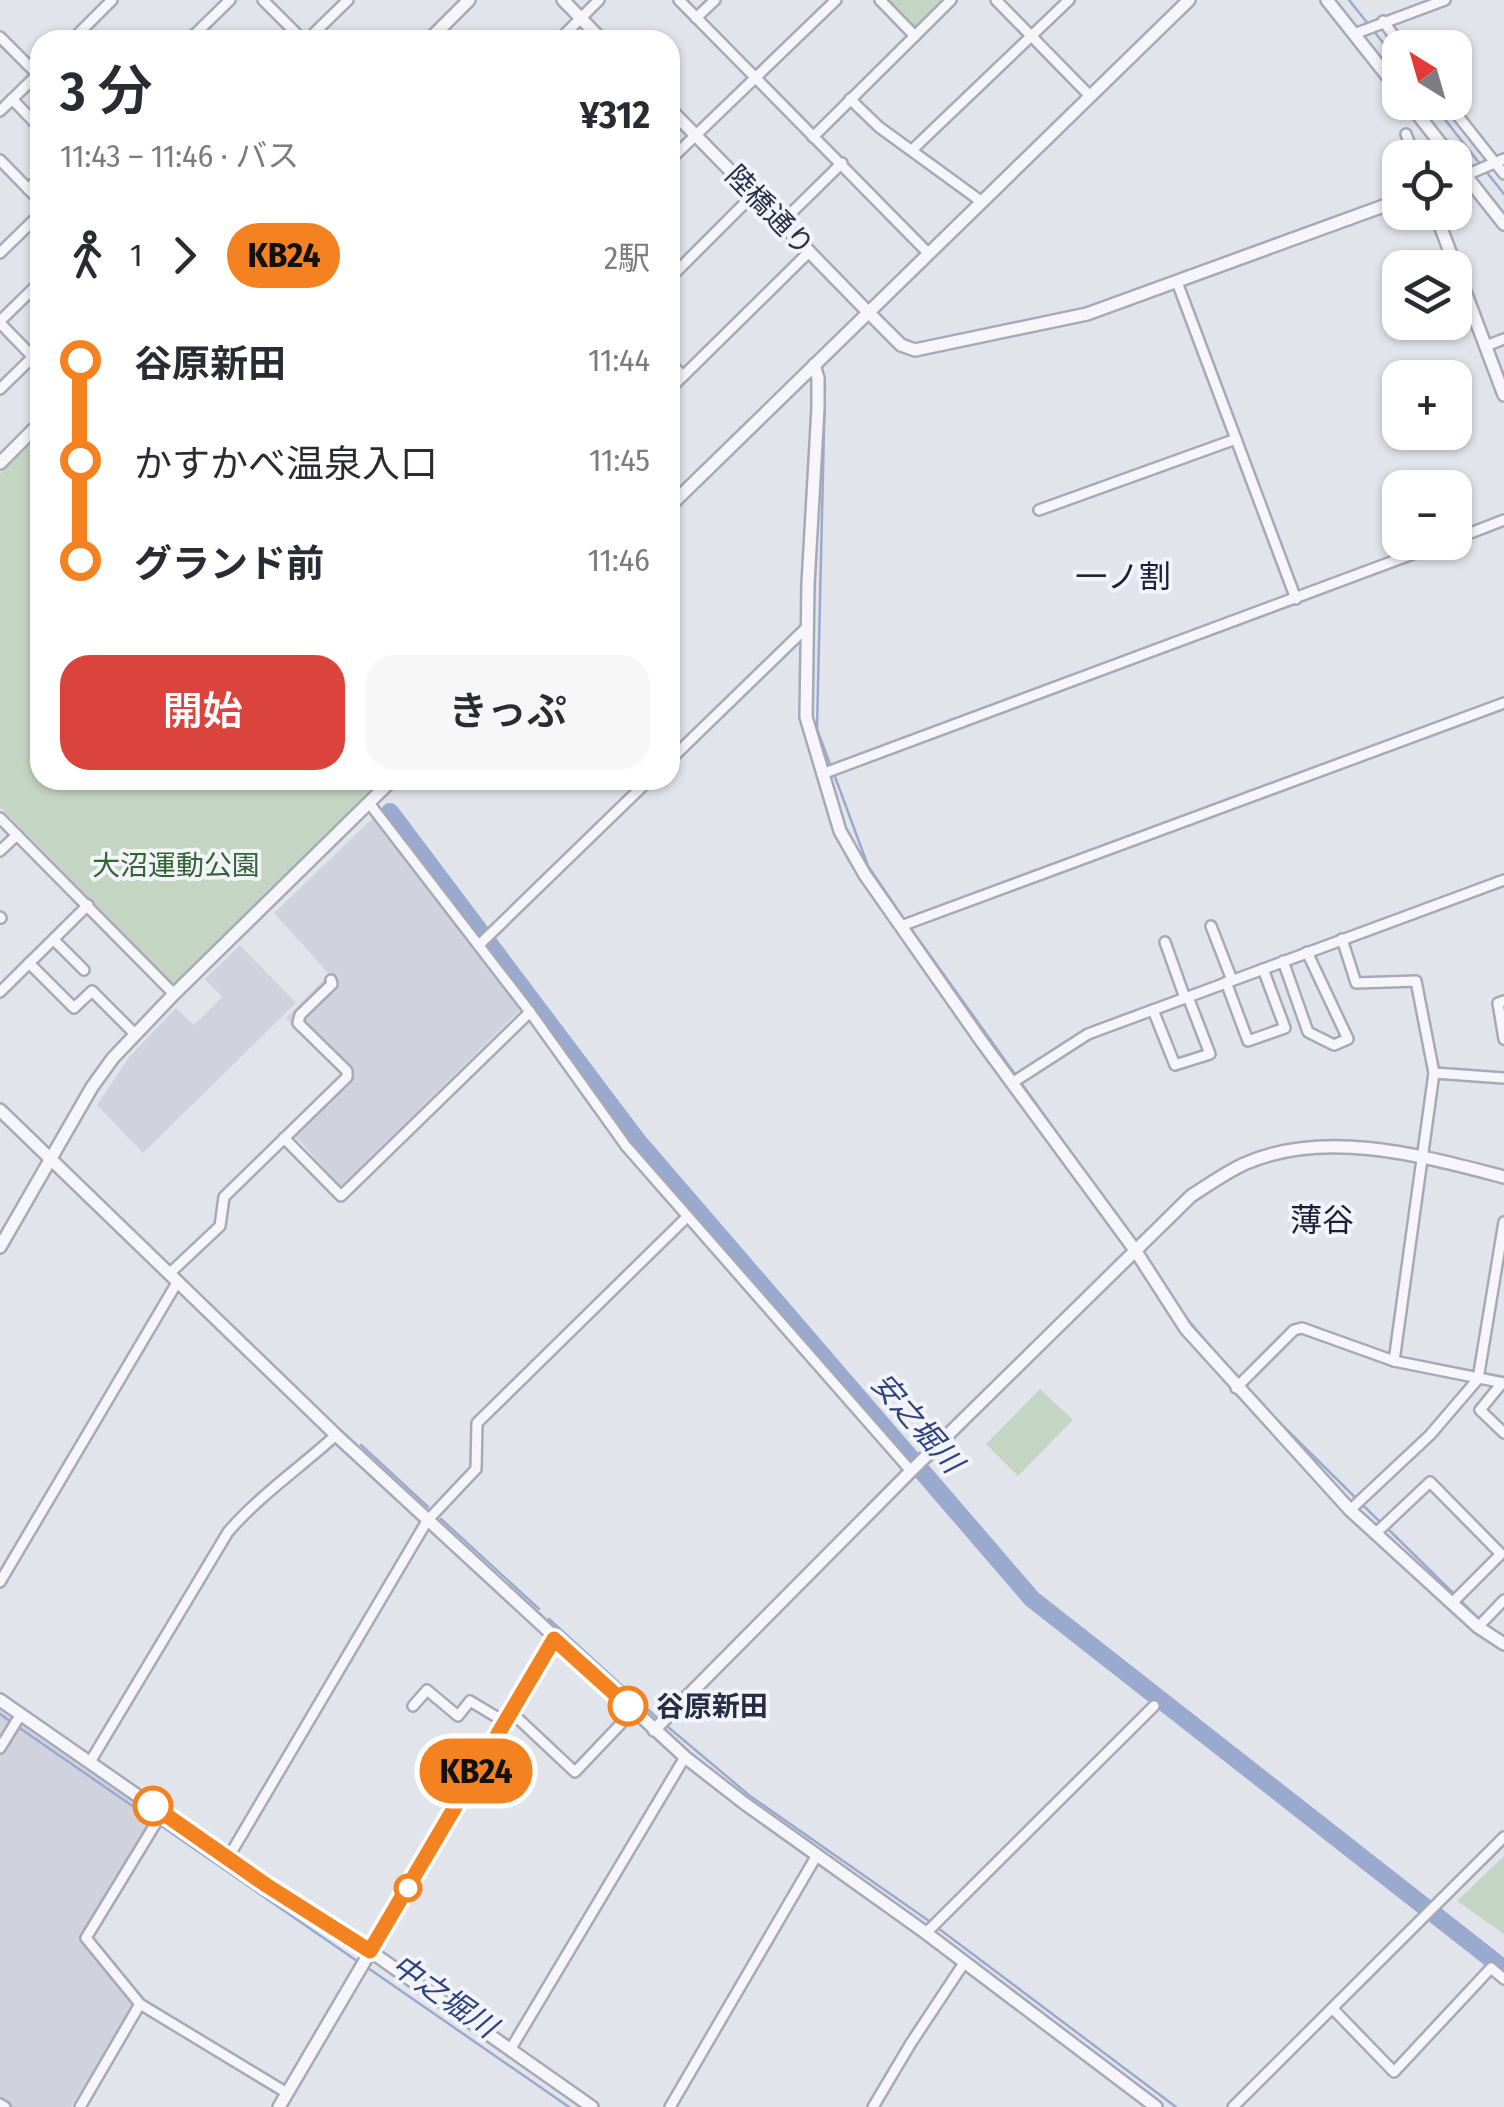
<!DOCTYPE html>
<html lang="ja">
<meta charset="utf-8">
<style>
:root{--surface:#fff;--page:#f7f7f7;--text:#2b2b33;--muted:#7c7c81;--accent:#db443d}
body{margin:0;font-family:"Fira Sans Condensed","Noto Sans JP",sans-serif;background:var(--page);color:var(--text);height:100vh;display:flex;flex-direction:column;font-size:38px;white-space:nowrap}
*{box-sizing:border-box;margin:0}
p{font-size:32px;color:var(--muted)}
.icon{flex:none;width:55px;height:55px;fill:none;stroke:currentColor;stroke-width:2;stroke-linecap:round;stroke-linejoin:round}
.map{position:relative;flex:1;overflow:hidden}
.side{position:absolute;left:30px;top:30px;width:650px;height:760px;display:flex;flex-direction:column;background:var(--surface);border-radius:30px;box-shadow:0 2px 8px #0004}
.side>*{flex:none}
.badge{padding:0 20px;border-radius:32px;font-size:35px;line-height:65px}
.needle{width:65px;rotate:323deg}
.fabs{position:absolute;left:1382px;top:30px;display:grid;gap:20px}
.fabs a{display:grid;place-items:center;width:90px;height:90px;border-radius:20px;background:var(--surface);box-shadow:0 2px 8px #0004;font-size:50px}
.map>.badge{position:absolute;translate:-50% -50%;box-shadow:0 0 0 5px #fff}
.legs{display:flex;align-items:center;gap:15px;height:110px;padding:0 30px;font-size:32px}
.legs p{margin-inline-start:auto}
.overview{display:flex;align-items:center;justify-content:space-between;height:170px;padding:0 30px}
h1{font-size:55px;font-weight:600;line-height:75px}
.button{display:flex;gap:20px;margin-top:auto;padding:20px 30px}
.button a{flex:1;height:115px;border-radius:30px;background:var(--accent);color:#fff;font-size:40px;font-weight:600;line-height:115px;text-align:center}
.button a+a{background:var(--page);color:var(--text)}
ul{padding:0 30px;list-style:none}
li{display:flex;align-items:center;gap:35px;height:100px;font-size:38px}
li i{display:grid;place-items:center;width:15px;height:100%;margin:0 12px;background:currentColor}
li i::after{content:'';width:25px;height:25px;margin:-12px;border:8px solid;border-radius:50%;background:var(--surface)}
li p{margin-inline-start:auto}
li:first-child i{background:linear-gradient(#0000 50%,currentColor 0)}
li:last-child i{background:linear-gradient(currentColor 50%,#0000 0)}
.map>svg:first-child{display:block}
.built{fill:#d0d3de}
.green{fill:#c4d6c3}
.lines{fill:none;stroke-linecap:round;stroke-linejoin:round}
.stream{stroke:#9aaacf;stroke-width:2.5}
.river{stroke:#9aaacf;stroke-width:18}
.minor-casing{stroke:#a6a9b7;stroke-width:14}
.tertiary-casing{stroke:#a6a9b7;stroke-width:16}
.minor{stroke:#f6f6fa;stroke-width:9}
.tertiary{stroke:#f6f6fa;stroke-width:11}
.line-1-casing{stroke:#fff;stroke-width:22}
.line-1{stroke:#f58220;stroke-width:15}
.stop-1-dot{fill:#fff;stroke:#f58220;stroke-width:5}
.labels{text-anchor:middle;stroke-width:8;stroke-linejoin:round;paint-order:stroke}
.street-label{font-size:28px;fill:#282d46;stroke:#f2f4f9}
.park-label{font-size:28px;fill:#346334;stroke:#f2f4f9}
.stop-label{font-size:28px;font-weight:bold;fill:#282d46;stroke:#f2f4f9;text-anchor:start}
.water-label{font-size:30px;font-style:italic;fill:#2e437e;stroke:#f2f4f9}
.quarter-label{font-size:32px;fill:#1b1f37;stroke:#f2f4f9}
</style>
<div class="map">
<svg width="1504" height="2107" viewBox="0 0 1504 2107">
<rect width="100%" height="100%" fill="#e2e4ec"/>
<!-- built -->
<g class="built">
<path d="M374,817L521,1009L341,1187L295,1136L349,1082L286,1018L329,974L274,913Z"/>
<path d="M240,945L296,1003L143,1153L97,1105L130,1056L176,1008L194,1025L222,997L205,979Z"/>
<path d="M0,1710L156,1818L85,1944L135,2004L71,2107H12L0,2100Z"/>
</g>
<!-- green -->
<g class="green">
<path d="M886,0H941L914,27Z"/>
<path d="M40,435V780H361L372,794L174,985L0,807V474Z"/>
<path d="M1040,1389L1073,1420L1018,1476L986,1444Z"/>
<path d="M1504,1856V1934L1457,1901Z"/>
</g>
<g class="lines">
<!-- stream -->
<g class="stream">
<path d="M1349,0L1400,64"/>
<path d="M1431,102L1480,164"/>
<path d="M1485,170L1504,194"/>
<path d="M825,386L817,729L831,767"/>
<path d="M834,774L868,866L904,919"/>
<path d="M909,926L1105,1200"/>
<path d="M1183,1314L1239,1380"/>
<path d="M1261,1404L1380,1522"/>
<path d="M361,1445L428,1507"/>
<path d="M441,1519L539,1609"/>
<path d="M1386,1527L1455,1595"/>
<path d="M1461,1601L1480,1620"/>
<path d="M549,1619L655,1716"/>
<path d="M1486,1625L1504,1637"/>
<path d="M0,1714L11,1722"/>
<path d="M18,1727L357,1961"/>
<path d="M668,1727L750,1796L932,1923"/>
<path d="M938,1928L1176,2107"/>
<path d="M368,1968L569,2107"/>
</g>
<!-- river -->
<path class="river" d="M390,812L636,1139L1032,1599L1504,1969"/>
<!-- minor casing -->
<g class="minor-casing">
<g id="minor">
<path d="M263,0L303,40"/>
<path d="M679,0L929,254"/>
<path d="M880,0L915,36"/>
<path d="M996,0L1090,96"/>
<path d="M696,18L715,0"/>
<path d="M1383,21L1403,48"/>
<path d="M1354,34L1445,0"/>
<path d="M0,37L40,77"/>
<path d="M72,40L112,0"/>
<path d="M189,40L230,0"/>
<path d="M307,40L348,0"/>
<path d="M559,40L599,0"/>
<path d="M12,99L40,128"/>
<path d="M850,99L879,127L982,202"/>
<path d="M1447,102L1504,174"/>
<path d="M0,111L40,72"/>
<path d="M1406,134L1415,158"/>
<path d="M813,137L951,0"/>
<path d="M912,150L1069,0"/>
<path d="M0,160L40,201"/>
<path d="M670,160L836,0"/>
<path d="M1466,175L1504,159"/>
<path d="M28,189L40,177"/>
<path d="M782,222L842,163"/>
<path d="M0,253L40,214"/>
<path d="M670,278L754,194"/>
<path d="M1177,282L1296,599"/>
<path d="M0,321L40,282"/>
<path d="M0,323L33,357"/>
<path d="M1486,346L1504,339"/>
<path d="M670,363L683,376"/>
<path d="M0,389L40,350"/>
<path d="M670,389L810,251"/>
<path d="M1039,510L1236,439"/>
<path d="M1455,539L1504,520"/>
<path d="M670,760L807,627"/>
<path d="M822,774L1445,542"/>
<path d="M369,803L530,1012L626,1146L911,1471"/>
<path d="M0,818L174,994"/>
<path d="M0,851L17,835"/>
<path d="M0,917L1,918"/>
<path d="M901,926L1504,703"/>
<path d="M1211,926L1232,980"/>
<path d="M1342,939L1356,983L1416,981L1434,1073L1394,1361"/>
<path d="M54,940L84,970"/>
<path d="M1165,942L1185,998"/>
<path d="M479,945L649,780"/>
<path d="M1283,961L1308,1032L1334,1045L1348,1039L1307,952"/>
<path d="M29,963L74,1008L92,991L135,1034"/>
<path d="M1226,982L1248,1041L1285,1028L1263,969"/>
<path d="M0,992L88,905"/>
<path d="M1504,1001L1498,1003L1504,1039"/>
<path d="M1153,1010L1175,1065L1210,1054L1188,997"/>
<path d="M1434,1073L1504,1078"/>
<path d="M1012,1083L1088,1034L1504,880"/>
<path d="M284,1138L341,1196L530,1012"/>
<path d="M170,1273L220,1226L224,1197L347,1077V1071L298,1023L300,1015L332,984L331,980"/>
<path d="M1502,1383L1480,1410L1504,1433"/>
<path d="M1236,1388L1294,1330L1302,1328L1394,1361L1504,1383"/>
<path d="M1350,1510L1430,1435L1478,1379L1504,1222"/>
<path d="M1376,1533L1430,1482L1501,1554L1452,1603"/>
<path d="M0,1582L178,1281"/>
<path d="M1478,1627L1504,1600"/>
<path d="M413,1706L427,1690L458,1716L470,1701L505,1722"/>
<path d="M511,1712L575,1772L633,1711"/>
<path d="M0,1748L21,1714"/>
<path d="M90,1762L228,1532C260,1495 300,1468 336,1435"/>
<path d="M228,1858L427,1521L476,1469L477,1423L687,1217"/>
<path d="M926,1933L1154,1706"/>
<path d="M140,2004L287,2093"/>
<path d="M1333,2009L1394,2072L1491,1968L1504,1979"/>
<path d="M510,2050L685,1757"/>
<path d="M0,2104L5,2107"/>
<path d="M80,2107L140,2004L86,1938L162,1813"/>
<path d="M670,2107L817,1855"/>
<path d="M873,2107L911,2043L964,1963"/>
<path d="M1233,2107L1504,1837"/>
</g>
</g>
<!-- tertiary casing -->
<g class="tertiary-casing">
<g id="tertiary">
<path d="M563,0L602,40"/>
<path d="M1327,0L1400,92"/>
<path d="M429,40L469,0"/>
<path d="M1408,102L1452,158"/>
<path d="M670,109L868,312L901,345L915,350L1087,314L1400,200"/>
<path d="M1455,162L1504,224"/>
<path d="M1435,212L1504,395"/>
<path d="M814,365L818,378V408L808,584L806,717L840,831L865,875L982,1042L1135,1250L1186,1329L1350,1510L1478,1627L1504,1644"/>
<path d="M0,463L40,423"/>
<path d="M670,506L1189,0"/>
<path d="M0,1110L336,1435L685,1757L744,1803L926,1933L1156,2107"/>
<path d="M0,1247L92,1087L113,1058L174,994L392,780"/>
<path d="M0,1700L266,1885L370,1951L592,2107"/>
<path d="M654,1730L911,1471L1191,1196C1208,1185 1225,1173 1244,1164C1325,1128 1423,1156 1504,1177"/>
<path d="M279,2107L554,1639"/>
</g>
</g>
<!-- minor -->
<use href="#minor" class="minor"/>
<!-- tertiary -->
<use href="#tertiary" class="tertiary"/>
</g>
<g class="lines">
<!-- line-1 casing -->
<g class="line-1-casing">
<path id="line-1" d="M153,1806L266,1885L370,1951L554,1639L628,1706"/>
</g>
<!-- line-1 -->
<use href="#line-1" class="line-1"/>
</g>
<!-- markers -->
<g class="stop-1-dot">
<circle cx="628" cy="1706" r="18"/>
<circle cx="153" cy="1806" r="18"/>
<circle cx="408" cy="1888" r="12"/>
</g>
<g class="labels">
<!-- street labels -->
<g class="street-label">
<text transform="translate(770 210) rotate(46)" y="10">陸橋通り</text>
</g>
<!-- park labels -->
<g class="park-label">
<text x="176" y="875">大沼運動公園</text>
</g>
<!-- stop labels -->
<g class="stop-label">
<text x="656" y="1716">谷原新田</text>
</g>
<!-- water labels -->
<g class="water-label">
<text transform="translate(917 1423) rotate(49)" y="10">安之堀川</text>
<text transform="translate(444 1996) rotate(35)" y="10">中之堀川</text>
</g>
<!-- quarter labels -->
<g class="quarter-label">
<text x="1123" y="588">一ノ割</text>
<text x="1322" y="1231">薄谷</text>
</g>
</g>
</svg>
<div class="fabs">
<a><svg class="needle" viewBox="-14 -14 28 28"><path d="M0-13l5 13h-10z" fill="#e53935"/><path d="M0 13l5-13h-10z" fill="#7c7c81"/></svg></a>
<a><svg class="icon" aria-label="locate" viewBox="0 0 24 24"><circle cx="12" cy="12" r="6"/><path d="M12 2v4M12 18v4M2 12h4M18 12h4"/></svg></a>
<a><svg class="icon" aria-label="layers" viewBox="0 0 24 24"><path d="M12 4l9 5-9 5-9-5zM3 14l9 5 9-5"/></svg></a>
<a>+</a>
<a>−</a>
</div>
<b class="badge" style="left:476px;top:1771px;background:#f58220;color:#111">KB24</b>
<section class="side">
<div class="overview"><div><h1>3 分</h1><p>11:43 – 11:46 · バス</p></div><b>¥312</b></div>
<div class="legs"><svg class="icon" aria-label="walk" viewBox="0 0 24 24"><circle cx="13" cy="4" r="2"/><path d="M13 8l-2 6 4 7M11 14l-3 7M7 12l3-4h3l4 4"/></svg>1<svg class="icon" aria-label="forward" viewBox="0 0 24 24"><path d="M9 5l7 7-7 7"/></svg><b class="badge" style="background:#f58220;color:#111">KB24</b><p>2駅</p></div>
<ul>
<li><i style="color:#f58220"></i><b>谷原新田</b><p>11:44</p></li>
<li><i style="color:#f58220"></i><span>かすかべ温泉入口</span><p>11:45</p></li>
<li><i style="color:#f58220"></i><b>グランド前</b><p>11:46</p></li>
</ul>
<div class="button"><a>開始</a><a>きっぷ</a></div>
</section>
</div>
